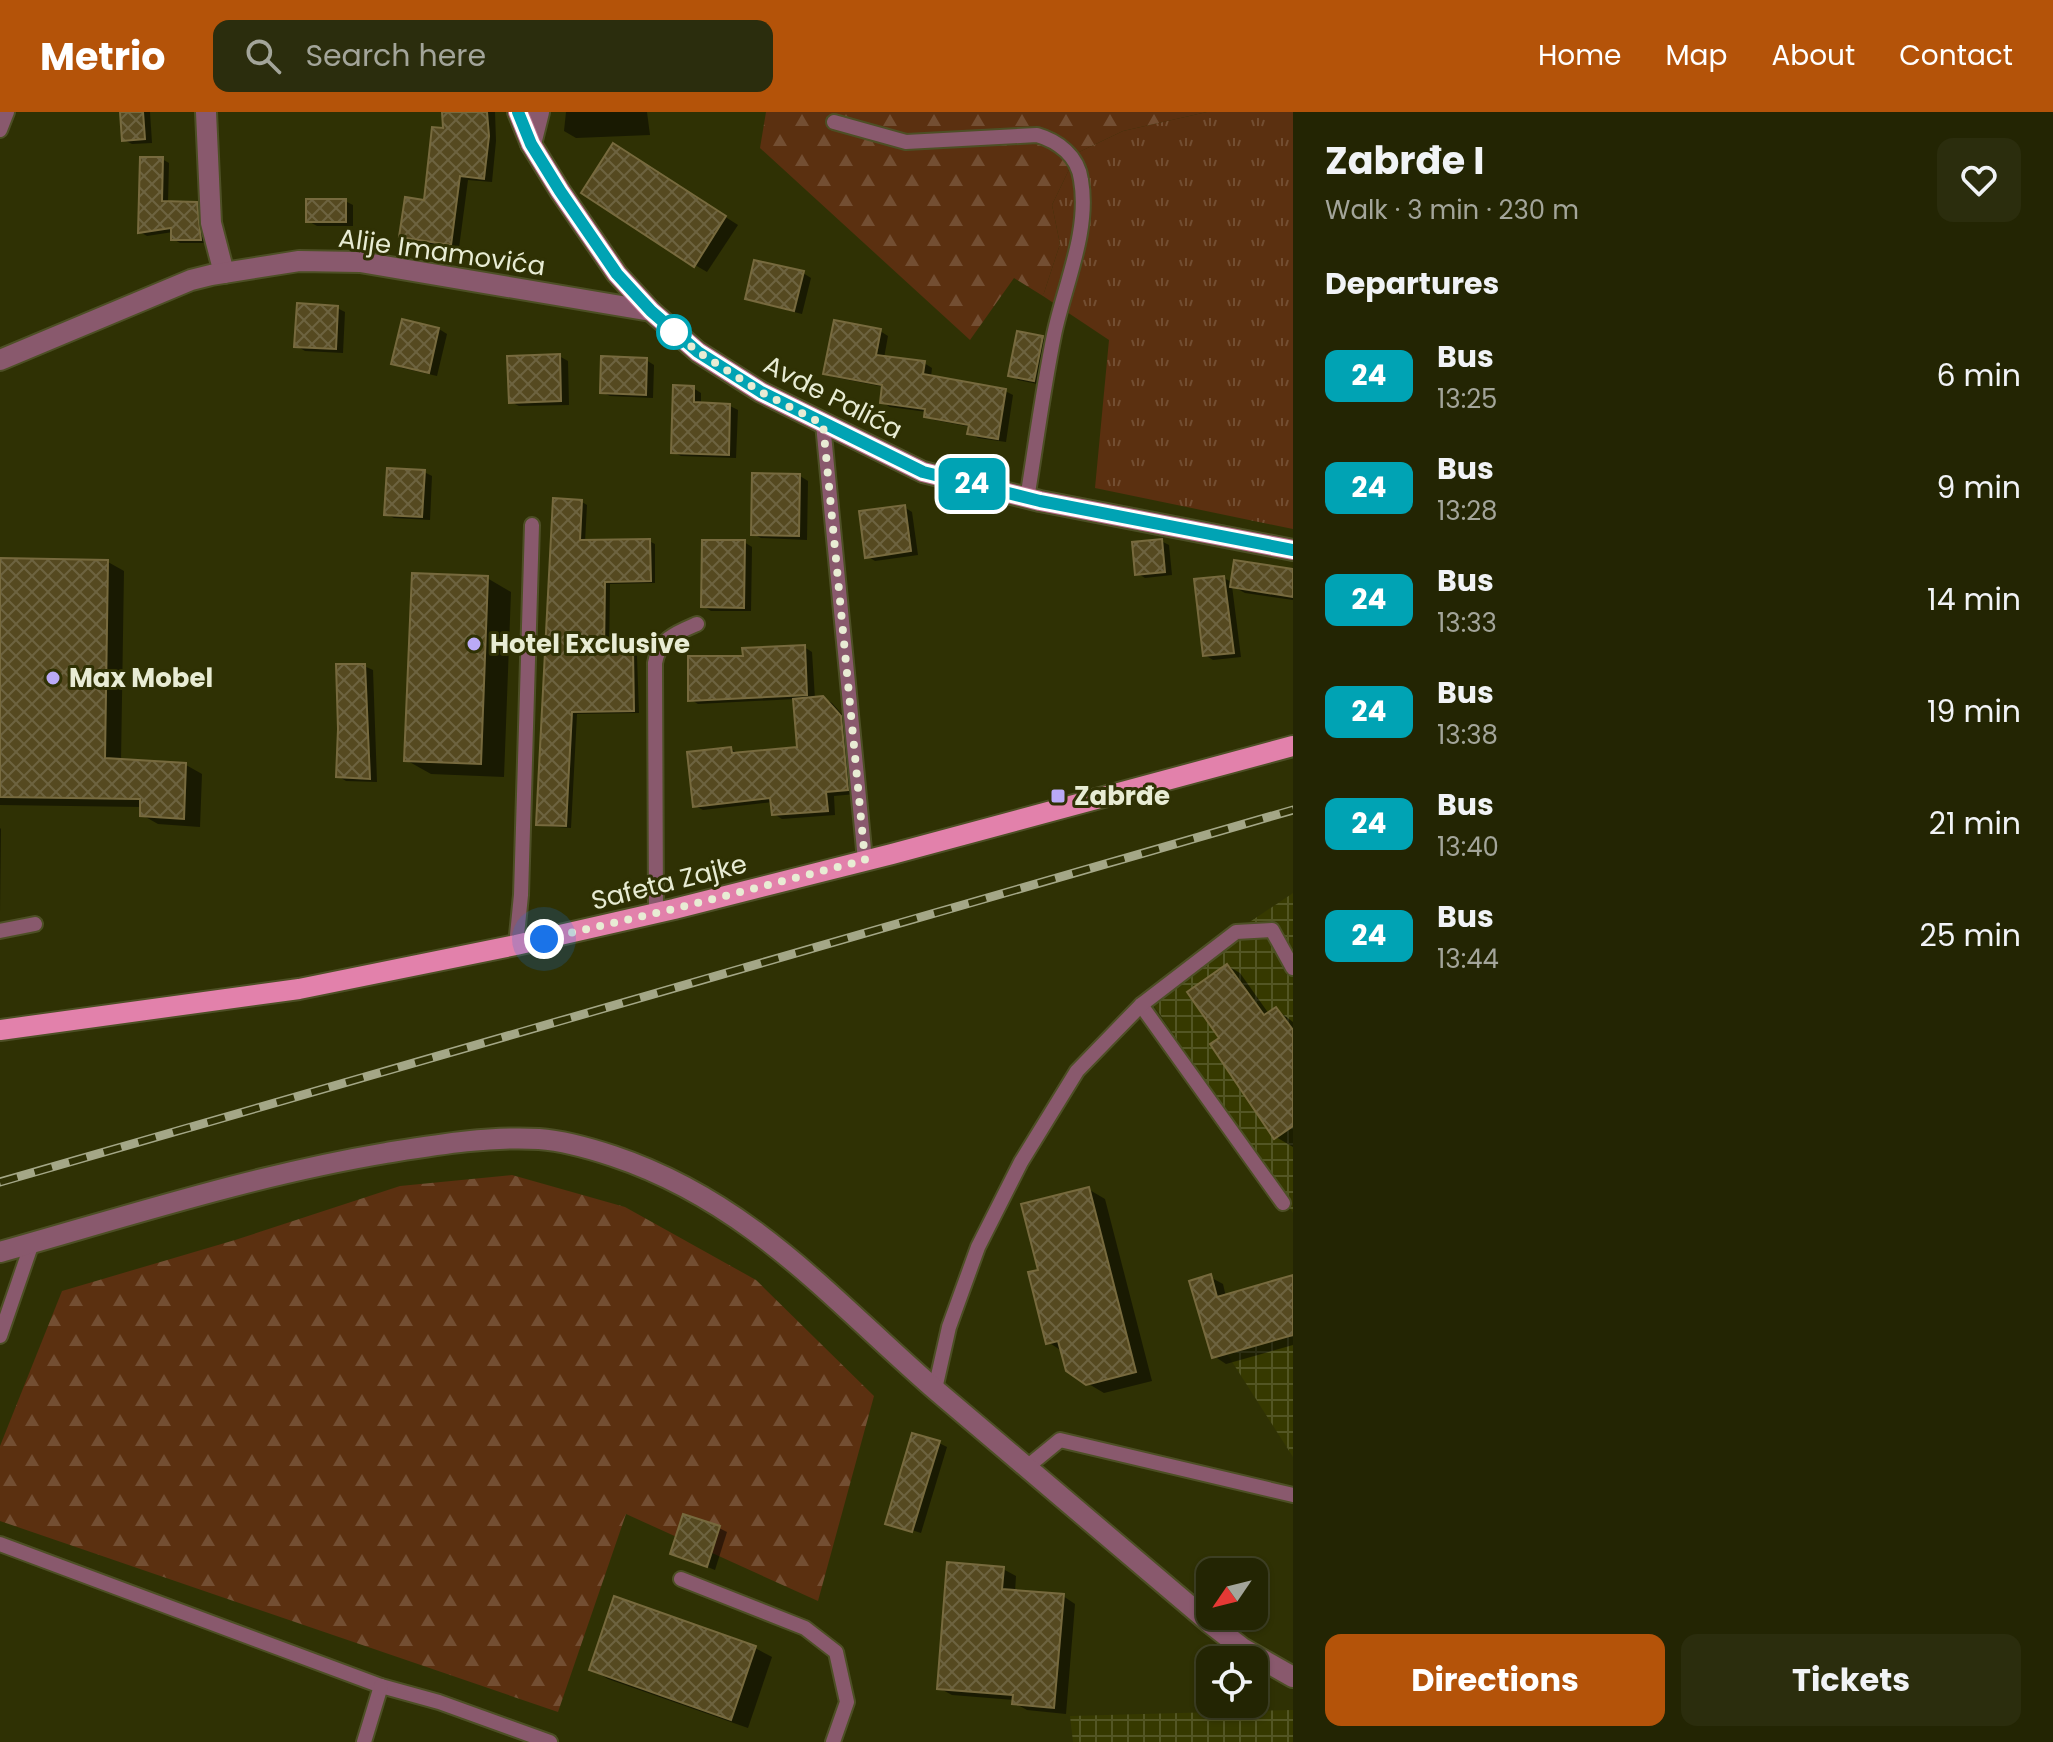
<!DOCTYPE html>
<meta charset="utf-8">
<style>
:root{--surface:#232503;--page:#2b2d0d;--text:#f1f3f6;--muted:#a3a59a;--line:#404225;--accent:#b45309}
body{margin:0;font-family:Poppins,sans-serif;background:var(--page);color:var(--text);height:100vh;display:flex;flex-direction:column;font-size:30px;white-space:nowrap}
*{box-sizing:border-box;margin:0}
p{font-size:26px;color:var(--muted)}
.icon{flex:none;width:44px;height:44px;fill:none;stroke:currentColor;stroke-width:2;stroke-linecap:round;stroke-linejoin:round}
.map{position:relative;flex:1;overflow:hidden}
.details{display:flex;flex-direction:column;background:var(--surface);width:760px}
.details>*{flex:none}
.badge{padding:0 16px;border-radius:12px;font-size:28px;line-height:52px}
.needle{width:52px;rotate:235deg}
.buttons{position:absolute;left:1196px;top:1446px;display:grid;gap:16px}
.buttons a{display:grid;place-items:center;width:72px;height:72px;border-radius:16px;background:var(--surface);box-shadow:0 2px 6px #0004,0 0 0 2px var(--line);font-size:40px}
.you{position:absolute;width:40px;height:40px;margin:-20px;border:6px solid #fff;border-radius:50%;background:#1a73e8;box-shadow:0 0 0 12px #1a73e833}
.map>.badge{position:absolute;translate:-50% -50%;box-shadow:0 0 0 4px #fff}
h2{padding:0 32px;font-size:30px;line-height:72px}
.round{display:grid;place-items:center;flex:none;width:84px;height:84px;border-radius:16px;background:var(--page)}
.overview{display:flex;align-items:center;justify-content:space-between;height:136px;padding:0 32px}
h1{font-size:38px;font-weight:700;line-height:60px}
.cta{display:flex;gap:16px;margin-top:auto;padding:16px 32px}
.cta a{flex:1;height:92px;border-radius:16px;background:var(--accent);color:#fff;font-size:32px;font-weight:700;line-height:92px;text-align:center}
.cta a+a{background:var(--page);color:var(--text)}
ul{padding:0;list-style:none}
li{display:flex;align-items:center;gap:24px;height:112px;padding:0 32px}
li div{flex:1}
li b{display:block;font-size:30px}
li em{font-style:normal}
li .badge{min-width:88px;font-weight:700;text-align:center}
header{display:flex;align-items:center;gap:48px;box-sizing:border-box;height:112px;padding:0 40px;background:var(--accent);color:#fff}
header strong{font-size:38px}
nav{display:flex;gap:44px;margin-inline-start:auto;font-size:28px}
.search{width:560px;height:72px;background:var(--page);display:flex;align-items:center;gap:20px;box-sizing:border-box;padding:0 28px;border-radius:16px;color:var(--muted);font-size:30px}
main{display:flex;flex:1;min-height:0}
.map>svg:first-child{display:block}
.industrial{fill:url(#industrial-grid)}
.grass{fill:url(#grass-tufts)}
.forest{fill:url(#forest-firs)}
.shadow{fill:#0007}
.building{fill:url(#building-cross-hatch);stroke:#776a3e;stroke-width:2}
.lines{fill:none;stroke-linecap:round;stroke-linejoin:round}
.lane-casing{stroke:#4d4f25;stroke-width:18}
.street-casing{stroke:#4d4f25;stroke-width:24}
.secondary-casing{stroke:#4d4f25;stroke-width:24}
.primary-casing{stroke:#4d4f25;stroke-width:24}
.lane{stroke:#89596d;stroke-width:14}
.street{stroke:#89596d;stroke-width:20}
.secondary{stroke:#bc7090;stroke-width:20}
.primary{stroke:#e281ab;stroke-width:20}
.rail-casing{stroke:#a4a787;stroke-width:9}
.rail{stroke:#2f3104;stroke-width:6;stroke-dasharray:18;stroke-linecap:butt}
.line-casing{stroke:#fff;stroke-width:18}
.line{stroke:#00a3b4;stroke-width:12}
.walk{stroke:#e8ecd4;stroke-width:8;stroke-dasharray:0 14.4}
.stop-dot{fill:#fff;stroke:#00a3b4;stroke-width:4}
.poi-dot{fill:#baaaf6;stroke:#2f3104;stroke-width:3}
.labels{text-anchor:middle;stroke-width:6;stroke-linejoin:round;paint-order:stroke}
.street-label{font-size:26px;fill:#e8ecd4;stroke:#2f3104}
.poi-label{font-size:26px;font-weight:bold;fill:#e8ecd4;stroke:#2f3104;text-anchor:start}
</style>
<header>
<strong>Metrio</strong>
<div class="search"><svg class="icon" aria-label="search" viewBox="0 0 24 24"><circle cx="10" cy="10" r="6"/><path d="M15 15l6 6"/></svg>Search here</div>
<nav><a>Home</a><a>Map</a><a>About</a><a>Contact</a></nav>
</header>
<main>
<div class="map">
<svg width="1293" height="1630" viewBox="0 0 1293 1630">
<defs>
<pattern id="industrial-grid" width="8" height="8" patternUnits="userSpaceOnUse" patternTransform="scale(2)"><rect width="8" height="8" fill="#363900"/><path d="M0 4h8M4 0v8" fill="none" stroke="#535624"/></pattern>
<pattern id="grass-tufts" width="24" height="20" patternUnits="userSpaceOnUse" patternTransform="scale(2)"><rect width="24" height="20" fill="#5b3010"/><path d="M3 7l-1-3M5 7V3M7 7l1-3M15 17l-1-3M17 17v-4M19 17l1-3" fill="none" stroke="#734e32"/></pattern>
<pattern id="forest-firs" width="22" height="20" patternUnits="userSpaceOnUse" patternTransform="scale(2)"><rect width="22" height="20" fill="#5b3010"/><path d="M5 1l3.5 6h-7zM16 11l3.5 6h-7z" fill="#734e32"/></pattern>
<pattern id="building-cross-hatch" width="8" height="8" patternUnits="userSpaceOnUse" patternTransform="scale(2)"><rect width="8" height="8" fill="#554920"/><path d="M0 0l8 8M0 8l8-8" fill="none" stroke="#6d6340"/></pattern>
</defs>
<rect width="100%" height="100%" fill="#2f3104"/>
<!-- industrial -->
<g class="industrial">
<path d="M1293,781V1101L1145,880Z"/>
<path d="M1293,1174V1345L1215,1223Z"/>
<path d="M1293,1598V1630H1073L1070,1604Z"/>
</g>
<!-- grass -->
<path class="grass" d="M1207,0H1293V417L1095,376L1109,228L1043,184L1060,132L1052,93L1077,41L1123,19Z"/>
<!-- forest -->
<g class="forest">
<path d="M766,0H1207L1123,19L1077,41L1052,93L1060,132L1043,184L1014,166L970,228L760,36Z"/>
<path d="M512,1063L625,1095L756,1168L874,1284L818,1489L626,1402L558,1600L0,1409V1334L62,1179L235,1128L400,1074Z"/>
</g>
<!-- shadow -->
<g class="shadow">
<path d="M122,0H150L152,31L132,32L124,28Z"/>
<path d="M444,0H495L496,29L492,70L468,68L459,136L409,129L401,124L426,90L445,19Z"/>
<path d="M566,0H647L650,23L576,26L564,19Z"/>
<path d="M626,41L738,113L707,160L695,153Z"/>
<path d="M162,47L169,51L168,91L196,92L204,96L207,131H180L173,127V120L147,124L140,120Z"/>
<path d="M345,89L353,93V114H317L308,109Z"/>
<path d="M803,161L811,166L802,202L755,190L747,186Z"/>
<path d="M337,196L345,200L343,241L305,239L297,234Z"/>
<path d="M439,217L447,222L437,264L402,256L394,252Z"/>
<path d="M880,219L888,224L884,246L924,251L932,256L931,265L1005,279L1013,283L1006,330L978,326L970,321L971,315L934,308L926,304L927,300L890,295L882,290L884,275L833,265L825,261Z"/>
<path d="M1042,226L1050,231L1042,273L1018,268L1010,263Z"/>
<path d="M559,244L568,249L569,293L519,294L511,290Z"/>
<path d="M646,248L654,253L653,286L610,284L602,280Z"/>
<path d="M693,276L701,281V293L730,294L738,298L736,346L681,344L673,340Z"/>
<path d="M424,360L432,364L430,408L394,406L386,402Z"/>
<path d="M800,364L808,369L807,428L761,426L753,422Z"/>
<path d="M582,390L587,393L585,430L649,429L655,432V471L610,472L609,542L632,541L637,544L639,601L577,602L571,716L543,714L538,711Z"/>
<path d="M904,395L912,400L918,443L875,449L867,444Z"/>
<path d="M1161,429L1169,433L1172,463L1145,466L1137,461Z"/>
<path d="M744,430L752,435L751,499H711L703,494Z"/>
<path d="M0,448L108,450L124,459L121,649L186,653L202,662L200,715L158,712L142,703V695L0,693Z"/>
<path d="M1293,459V488L1245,481L1232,474L1241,545L1213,548L1205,543L1224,466L1233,471Z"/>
<path d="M487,466L511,480L504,665L431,662L406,648Z"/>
<path d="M804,535L812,540L815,587L823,586L832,591L849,610L856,682L834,684L835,703L782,707L774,702L773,690L703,698L695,694L731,637L740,642L800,637L795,587L698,592L690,587L745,546Z"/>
<path d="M364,554L373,558L377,670L346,669L338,664Z"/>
<path d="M0,716L1,717L0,801Z"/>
<path d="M1228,854L1240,861L1269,902L1276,897L1293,910V1035L1276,1025L1222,926Z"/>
<path d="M1088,1077L1105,1087L1152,1269L1104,1281L1087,1271L1062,1239L1048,1230L1040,1159Z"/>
<path d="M1210,1165L1223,1172L1226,1185L1293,1165V1233L1226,1252L1214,1244Z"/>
<path d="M939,1331L947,1335L921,1421L893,1412Z"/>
<path d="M719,1416L727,1420L715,1458L672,1441Z"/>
<path d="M1003,1457L1016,1464L1015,1480L1063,1484L1075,1492L1066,1602L1027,1598L1014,1591V1588L952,1583L939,1576Z"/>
<path d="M755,1536L772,1545L748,1616L608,1567L591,1557Z"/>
</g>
<!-- building -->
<g class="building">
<path d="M120,0H143L145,27L122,29Z"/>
<path d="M442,0H487L489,24L484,67L460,64L451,133L399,125L405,85L424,88L432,15L443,16Z"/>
<path d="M613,31L726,104L694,155L581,81Z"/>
<path d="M140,45H163L162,89L197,90L201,128H171V116L138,121Z"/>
<rect x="306" y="87" width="40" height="23"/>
<path d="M754,148L804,159L794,199L745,187Z"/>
<path d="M297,191L338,194L336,237L294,235Z"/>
<path d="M402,207L439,216L429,261L391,252Z"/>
<path d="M834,208L881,217L876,243L925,249L923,262L1006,277L998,327L967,322L969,313L924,305L925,297L880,291L882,273L823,262Z"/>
<path d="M1017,219L1043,224L1034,269L1008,264Z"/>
<path d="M560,242L561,289L509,291L507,244Z"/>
<path d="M601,244L647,246L646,283L600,281Z"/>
<path d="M673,273L694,274V290L730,292L729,343L671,341Z"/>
<path d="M387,356L425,358L422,405L384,403Z"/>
<path d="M752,361L800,362L799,424L751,423Z"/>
<path d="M553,386L582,388L580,428L650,427L651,469L605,470L604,540L633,539L634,599L572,600L566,714L536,713Z"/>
<path d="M905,393L911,439L865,446L859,399Z"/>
<path d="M1162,427L1165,460L1135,463L1132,430Z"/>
<path d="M702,428H745L744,496L701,495Z"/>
<path d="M0,446L108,448L105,646L186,651L184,707L140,704V687L0,685Z"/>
<path d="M1234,448L1293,457V485L1230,475Z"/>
<path d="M412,461L488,464L481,652L404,649Z"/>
<path d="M1224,464L1234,541L1203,544L1194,467Z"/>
<path d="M805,533L807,583L688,589V544H743L742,536Z"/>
<path d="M336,552H365L370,667L336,665L338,617Z"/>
<path d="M823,584L841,604L848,678L826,680L828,699L772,703L770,686L693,695L687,640L731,635L732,641L797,635L793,587Z"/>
<path d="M1227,852L1264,903L1276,895L1293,918V1014L1274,1027L1210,932L1219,926L1187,880Z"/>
<path d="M1089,1075L1136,1260L1086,1273L1066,1259L1058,1229L1046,1232L1028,1160L1038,1158L1021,1092Z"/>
<path d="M1211,1162L1217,1185L1293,1163V1223L1212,1246L1189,1169Z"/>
<path d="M912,1321L940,1329L912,1420L885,1412Z"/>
<path d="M683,1402L720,1414L707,1455L670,1442Z"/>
<path d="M947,1450L1004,1455L1002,1477L1064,1482L1054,1596L1012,1592L1013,1583L937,1577Z"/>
<path d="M614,1484L756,1534L731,1608L589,1558Z"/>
</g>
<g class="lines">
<!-- lane casing -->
<g class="lane-casing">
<g id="lane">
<path d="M834,10L906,30L1037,23C1058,29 1078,44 1081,68C1090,119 1064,174 1054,223C1043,277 1036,332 1027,387"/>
<path d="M0,18L7,0"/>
<path d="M823,312L865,748"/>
<path d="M656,801L655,551C659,527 676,521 697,512"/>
<path d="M0,819L35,812"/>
<path d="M516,833L521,783L532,413"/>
<path d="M1141,893L1283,1091"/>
<path d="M0,1224L32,1131"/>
<path d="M935,1277L949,1215L978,1135L1021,1050L1077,959L1141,893L1236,820L1272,818L1293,856"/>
<path d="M1027,1355L1060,1328L1293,1383"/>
<path d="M0,1432L381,1574L439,1590L550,1630"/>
<path d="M681,1467L805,1516L836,1540L847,1590L833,1630"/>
<path d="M364,1630L381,1574"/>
</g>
</g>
<!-- street casing -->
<g class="street-casing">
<g id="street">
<path d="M206,0L211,111L224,161"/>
<path d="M531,32L539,0"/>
<path d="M0,248L191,168L211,163L299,149L360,150L651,199"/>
<path d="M0,1140C128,1104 255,1063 386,1041C436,1033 488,1024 539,1027C565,1029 589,1036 613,1044C751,1090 832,1188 938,1280C1028,1357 1119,1434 1210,1511L1242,1536L1293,1565"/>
</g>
</g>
<!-- secondary casing -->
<g class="secondary-casing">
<path id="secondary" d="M518,0L531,32L560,79L617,162L651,199L698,240L761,280L923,360L1040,389L1293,438"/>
</g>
<!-- primary casing -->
<g class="primary-casing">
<path id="primary" d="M0,918L299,877L516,833L674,797L892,742L1293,634"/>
</g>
<!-- lane -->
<use href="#lane" class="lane"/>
<!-- street -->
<use href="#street" class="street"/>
<!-- secondary -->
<use href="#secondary" class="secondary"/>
<!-- primary -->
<use href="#primary" class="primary"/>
<!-- rail casing -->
<g class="rail-casing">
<path id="rail" d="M0,1070L1293,698"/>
</g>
<!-- rail -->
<use href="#rail" class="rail"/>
</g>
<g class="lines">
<!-- line casing -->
<g class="line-casing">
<path id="line" d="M518,0L531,32L560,79L617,162L651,199L698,240L761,280L923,360L1040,389L1293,438"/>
</g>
<!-- line -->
<use href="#line" class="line"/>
<!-- walk -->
<path class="walk" d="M544,827L674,797L865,748L823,312L761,280L698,240L674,220"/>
</g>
<!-- markers -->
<circle class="stop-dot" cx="674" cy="220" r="16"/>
<g class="poi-dot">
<circle cx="474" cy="532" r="8"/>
<circle cx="53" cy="566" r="8"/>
<rect x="1050" y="676" width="16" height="16" rx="4"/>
</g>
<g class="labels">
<!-- street labels -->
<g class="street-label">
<text transform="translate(442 140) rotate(8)" y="9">Alije Imamovića</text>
<text transform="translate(833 285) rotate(27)" y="9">Avde Palića</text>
<text transform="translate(669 770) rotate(-14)" y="9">Safeta Zajke</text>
</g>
<!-- poi labels -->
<g class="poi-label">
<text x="490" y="541">Hotel Exclusive</text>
<text x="69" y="575">Max Mobel</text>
<text x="1074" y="693">Zabrđe</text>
</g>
</g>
</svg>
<div class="buttons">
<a><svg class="needle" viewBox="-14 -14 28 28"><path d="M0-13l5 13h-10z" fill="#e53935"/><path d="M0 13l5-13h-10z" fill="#a3a59a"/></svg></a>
<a><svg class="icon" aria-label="locate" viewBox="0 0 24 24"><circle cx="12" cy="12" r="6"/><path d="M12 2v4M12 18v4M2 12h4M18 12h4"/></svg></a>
</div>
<div class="you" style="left:544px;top:827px"></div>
<b class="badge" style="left:972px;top:372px;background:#00a3b4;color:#fff">24</b>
</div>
<section class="details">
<div class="overview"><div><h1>Zabrđe I</h1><p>Walk · 3 min · 230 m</p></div><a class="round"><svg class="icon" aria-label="heart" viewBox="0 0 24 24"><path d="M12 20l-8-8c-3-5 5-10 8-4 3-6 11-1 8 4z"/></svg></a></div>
<h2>Departures</h2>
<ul>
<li><span class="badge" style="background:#00a3b4;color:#fff">24</span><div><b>Bus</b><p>13:25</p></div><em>6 min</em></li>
<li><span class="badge" style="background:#00a3b4;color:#fff">24</span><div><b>Bus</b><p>13:28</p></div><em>9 min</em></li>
<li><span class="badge" style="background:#00a3b4;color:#fff">24</span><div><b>Bus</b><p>13:33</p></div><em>14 min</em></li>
<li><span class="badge" style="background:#00a3b4;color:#fff">24</span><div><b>Bus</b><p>13:38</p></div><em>19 min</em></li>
<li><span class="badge" style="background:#00a3b4;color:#fff">24</span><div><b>Bus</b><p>13:40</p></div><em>21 min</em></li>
<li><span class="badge" style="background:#00a3b4;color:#fff">24</span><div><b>Bus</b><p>13:44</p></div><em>25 min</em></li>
</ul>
<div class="cta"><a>Directions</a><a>Tickets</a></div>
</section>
</main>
